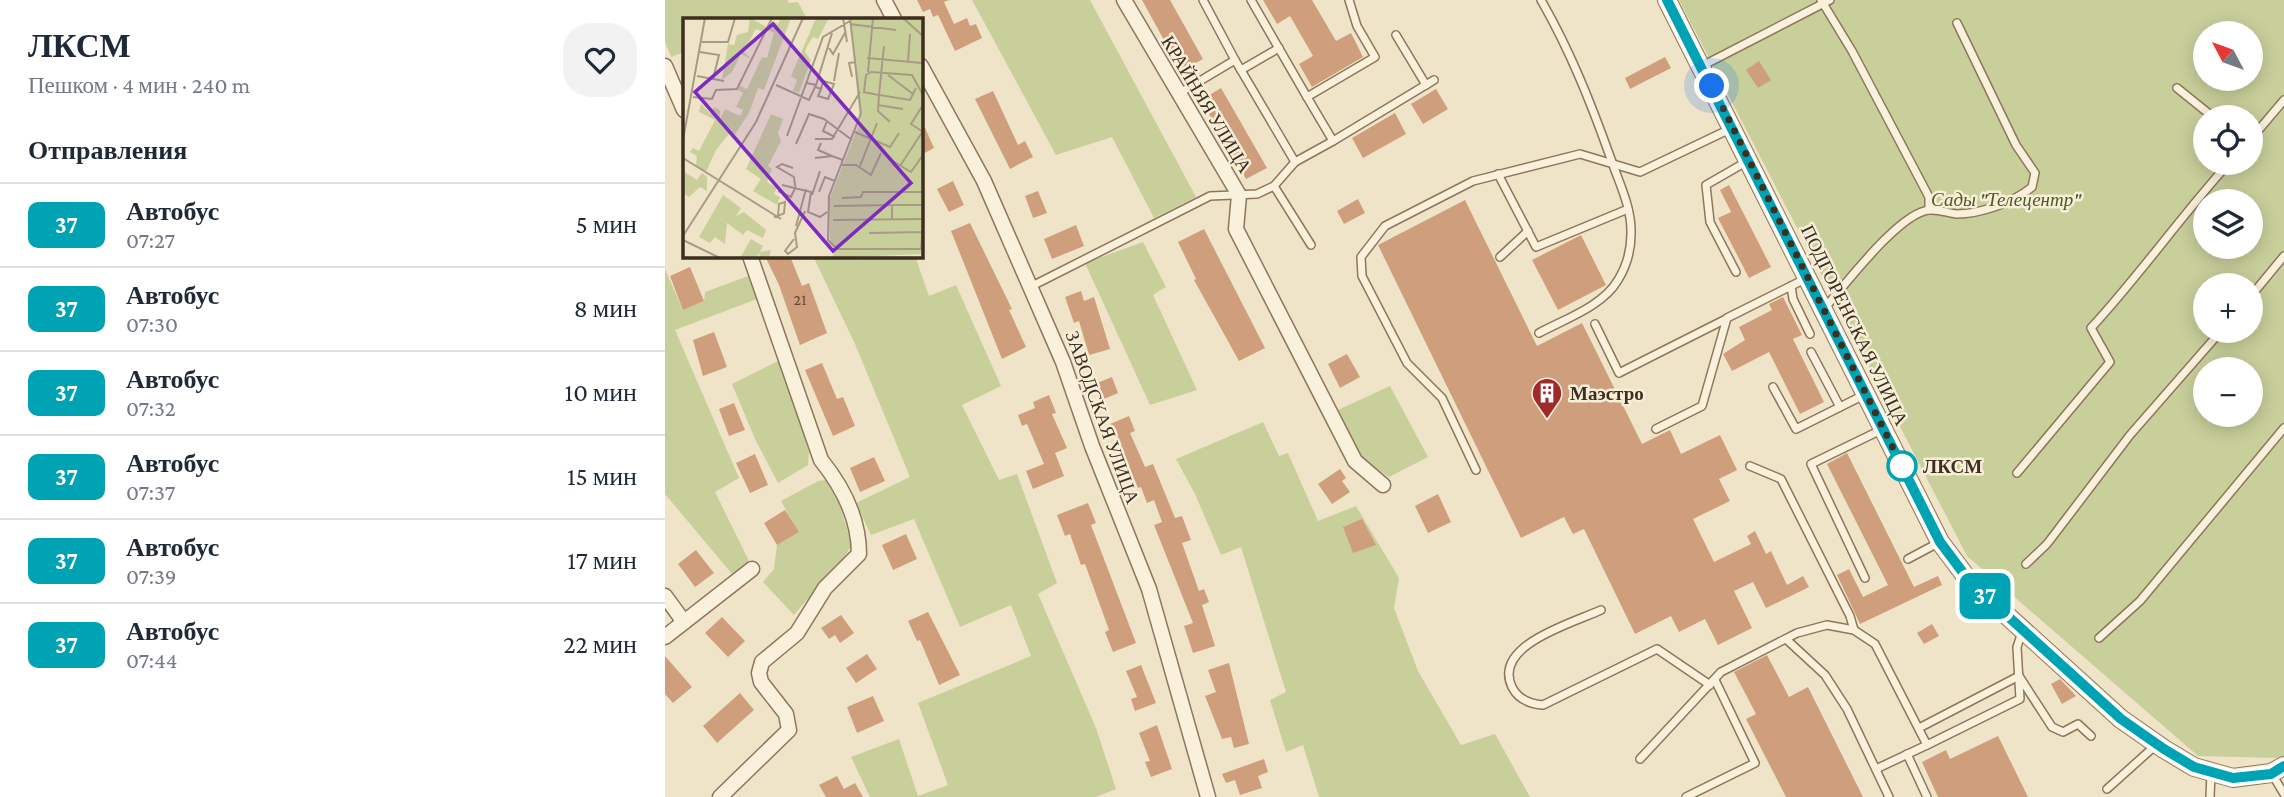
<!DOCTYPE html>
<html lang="ru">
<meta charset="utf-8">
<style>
:root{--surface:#fff;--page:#f2f2f3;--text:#1f2937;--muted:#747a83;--line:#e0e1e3}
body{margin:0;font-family:"Crimson Pro",serif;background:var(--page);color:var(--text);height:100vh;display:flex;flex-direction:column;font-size:26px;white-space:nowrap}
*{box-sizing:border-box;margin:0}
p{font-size:23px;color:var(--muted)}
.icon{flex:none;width:38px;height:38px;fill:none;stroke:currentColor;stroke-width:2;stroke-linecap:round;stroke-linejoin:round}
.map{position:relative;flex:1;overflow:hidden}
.side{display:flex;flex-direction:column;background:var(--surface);width:665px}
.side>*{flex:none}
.badge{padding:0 14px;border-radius:10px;font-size:24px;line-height:46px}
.needle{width:46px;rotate:311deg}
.controls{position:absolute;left:1528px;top:21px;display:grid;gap:14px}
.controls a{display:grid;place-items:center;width:70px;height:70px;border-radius:50%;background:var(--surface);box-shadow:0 4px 18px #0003;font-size:35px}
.you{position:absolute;width:35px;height:35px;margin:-18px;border:5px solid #fff;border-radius:50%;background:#1a73e8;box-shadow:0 0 0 10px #1a73e833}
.map>.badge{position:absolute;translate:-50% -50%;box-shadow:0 0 0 4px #fff}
h2{padding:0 28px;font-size:26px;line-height:63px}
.round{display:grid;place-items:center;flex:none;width:74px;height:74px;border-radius:28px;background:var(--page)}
.overview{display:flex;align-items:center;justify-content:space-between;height:119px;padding:0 28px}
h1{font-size:33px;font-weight:700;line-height:52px}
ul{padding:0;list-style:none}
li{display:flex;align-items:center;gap:21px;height:84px;padding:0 28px;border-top:2px solid var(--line)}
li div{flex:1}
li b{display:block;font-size:26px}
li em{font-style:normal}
li .badge{min-width:77px;font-weight:700;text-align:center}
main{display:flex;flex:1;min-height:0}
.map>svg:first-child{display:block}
.green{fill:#c9cf9b;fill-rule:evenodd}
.building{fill:#cf9f7d}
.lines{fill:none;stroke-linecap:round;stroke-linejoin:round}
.service-casing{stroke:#8d765c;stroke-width:10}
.minor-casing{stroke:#8d765c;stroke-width:17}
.tertiary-casing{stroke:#8d765c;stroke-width:20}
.service{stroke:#faf1dc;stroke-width:7}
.minor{stroke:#faf1dc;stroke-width:14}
.tertiary{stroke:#faf1dc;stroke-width:18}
.line-casing{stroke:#fff;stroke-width:16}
.line{stroke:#00a3b4;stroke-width:10}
.walk{stroke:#3d2e20;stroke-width:7;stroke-dasharray:0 12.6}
.stop-dot{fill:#fff;stroke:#00a3b4;stroke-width:3.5}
.labels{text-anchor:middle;stroke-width:5;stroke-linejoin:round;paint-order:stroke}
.number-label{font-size:16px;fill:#624a37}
.street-label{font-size:19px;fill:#3d2e20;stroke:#f7eed8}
.park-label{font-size:19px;font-style:italic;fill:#4d5a26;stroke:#f7eed8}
.poi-label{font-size:19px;font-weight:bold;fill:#3d2e20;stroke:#f7eed8;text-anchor:start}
.stop-label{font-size:19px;font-weight:bold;fill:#3d2e20;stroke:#f7eed8;text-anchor:start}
.inset-road{fill:none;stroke:#a89b85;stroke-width:2}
.view{fill:#7b2cbf;fill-opacity:0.15;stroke:#7b2cbf;stroke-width:3.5}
.inset-edge{fill:none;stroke:#3d2e20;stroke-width:3.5}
</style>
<main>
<section class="side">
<div class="overview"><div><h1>ЛКСМ</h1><p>Пешком · 4 мин · 240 m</p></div><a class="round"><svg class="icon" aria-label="heart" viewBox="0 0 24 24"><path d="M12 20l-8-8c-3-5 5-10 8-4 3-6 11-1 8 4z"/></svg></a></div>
<h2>Отправления</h2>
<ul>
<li><span class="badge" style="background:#00a3b4;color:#fff">37</span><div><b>Автобус</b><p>07:27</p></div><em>5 мин</em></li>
<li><span class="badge" style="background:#00a3b4;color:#fff">37</span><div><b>Автобус</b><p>07:30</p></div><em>8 мин</em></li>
<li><span class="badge" style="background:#00a3b4;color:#fff">37</span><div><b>Автобус</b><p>07:32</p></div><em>10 мин</em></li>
<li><span class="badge" style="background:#00a3b4;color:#fff">37</span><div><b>Автобус</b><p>07:37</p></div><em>15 мин</em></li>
<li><span class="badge" style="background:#00a3b4;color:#fff">37</span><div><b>Автобус</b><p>07:39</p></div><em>17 мин</em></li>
<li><span class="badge" style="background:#00a3b4;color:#fff">37</span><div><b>Автобус</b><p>07:44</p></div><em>22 мин</em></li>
</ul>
</section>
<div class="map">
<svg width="1619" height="797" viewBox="0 0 1619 797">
<rect width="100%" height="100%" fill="#f0e4c8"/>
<!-- green -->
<g class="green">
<path d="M0,0H122L124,3L133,2L142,19H19V52L6,57L0,42Z"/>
<path d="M307,0H425L531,197L489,218L447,137L391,155Z"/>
<path d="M1014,0H1619V769L1613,758L1533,756L1302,556ZM1540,33H1586V79H1540ZM1540,117H1586V163H1540ZM1540,201H1586V247H1540ZM1540,285H1586V331H1540ZM1540,369H1586V415H1540Z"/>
<path d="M478,242L501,287L488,295L532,390L485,405L420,263Z"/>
<path d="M148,256H250L264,296L291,285L336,386L297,405L334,480L352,474L392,583L373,594L431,728L451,789L431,797H205L186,757L234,739L253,796L283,785L253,703L366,656L346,605L295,627L249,519L206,535L191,503L245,477L190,344Z"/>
<path d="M0,269L18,310L39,301L40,292L83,276L92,299L10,330L74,478L50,492L84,561L67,574L0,494Z"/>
<path d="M115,360L144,452L143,465L113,483L90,439L67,384Z"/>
<path d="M725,386L763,457L724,477L695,458L673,410Z"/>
<path d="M598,422L614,456L623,453L653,521L691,506L734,578L729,608L753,671L796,745L830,734L865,797H654L638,745L621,752L605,700L621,692L576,547L556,555L530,494L511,459Z"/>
<path d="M162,480L169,488L187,544C178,564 145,595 129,615L98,582L109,569L112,545L133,532L116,501L153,481Z"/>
</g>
<!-- building -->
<g class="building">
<path d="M252,0H284L279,2L289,24L302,18L305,26L311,24L317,38L290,51L273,15L268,17L265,9L258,12Z"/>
<path d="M477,0H505L538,59L516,71Z"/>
<path d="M598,0H647L671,41L686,33L698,57L647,87L634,64L648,56L625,16L612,24Z"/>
<path d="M1000,57L1006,68L965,89L960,78Z"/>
<path d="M1094,61L1106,80L1093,88L1081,70Z"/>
<path d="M556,88L602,168L581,179L536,100Z"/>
<path d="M771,89L783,109L758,124L746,104Z"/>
<path d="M328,91L353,145L360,141L368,157L345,169L310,99Z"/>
<path d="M730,113L741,134L698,158L687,138Z"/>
<path d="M256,119L269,148L256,155Z"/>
<path d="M288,181L299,205L284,212L272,189Z"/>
<path d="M1064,185L1106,267L1084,278L1053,218L1066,212L1055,190Z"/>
<path d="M373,191L382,213L368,218L360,196Z"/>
<path d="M693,199L700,213L679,224L672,211Z"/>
<path d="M800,200L872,346L917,323L977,444L1005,430L1016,454L1055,435L1072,470L1054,479L1065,501L1028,519L1049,562L1086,544L1082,536L1090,531L1101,554L1106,551L1122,585L1138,576L1144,587L1101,608L1088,582L1069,591L1087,628L1053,645L1040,619L1014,632L1006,616L970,634L919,529L908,534L899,517L856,538L713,245Z"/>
<path d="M305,223L347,309L344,310L361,347L337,359L286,231Z"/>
<path d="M411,225L419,246L387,259L379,239Z"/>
<path d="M539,229L600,348L574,361L529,280L531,279L513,242Z"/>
<path d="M916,235L941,285L893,310L867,260Z"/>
<path d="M100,256H125L137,286L144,283L162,333L135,345L114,285Z"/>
<path d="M25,267L39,301L18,310L5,276Z"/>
<path d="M416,291L419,301L429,297L445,349L424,355L414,321L409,323L400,297Z"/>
<path d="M1118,297L1137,335L1128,339L1159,402L1135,414L1104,352L1067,371L1058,354L1080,340L1074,327L1107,310L1104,304Z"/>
<path d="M49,332L62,367L38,376L28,340Z"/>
<path d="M682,354L695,377L675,388L663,364Z"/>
<path d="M157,363L172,399L178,397L190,426L168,436L140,370Z"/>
<path d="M447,377L453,393L439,399L432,383Z"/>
<path d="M384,395L391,413L387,414L402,448L390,453L399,476L368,489L361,471L379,464L362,424L357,426L353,415L370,408L368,402Z"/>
<path d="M69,403L80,430L64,436L54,409Z"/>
<path d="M464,416L470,431L465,433L480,467L488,464L510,518L517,516L526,540L517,543L534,591L539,589L544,602L537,605L550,646L528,653L519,626L528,623L489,525L497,522L489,500L482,503L476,487L473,488L445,424Z"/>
<path d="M1182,453L1249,587L1273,576L1277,585L1195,624L1172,575L1184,569L1198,597L1223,585L1162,464Z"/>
<path d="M90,454L103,485L85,493L71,463Z"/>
<path d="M209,457L220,481L195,492L185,468Z"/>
<path d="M675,469L681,478L677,481L685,492L667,504L653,484Z"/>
<path d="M773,494L786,522L763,533L750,506Z"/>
<path d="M423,503L431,523L426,525L471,643L448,652L440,632L444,630L420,564L416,565L405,534L400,536L392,515Z"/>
<path d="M120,510L134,532L112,545L99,523Z"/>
<path d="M697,519L711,545L688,553L678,527Z"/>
<path d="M241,534L252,559L228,570L217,545Z"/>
<path d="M31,550L49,573L30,587L13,564Z"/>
<path d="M263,612L295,675L274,685L255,640L252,641L243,621Z"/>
<path d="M176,615L189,633L175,643L170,635L164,639L156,628Z"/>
<path d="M57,617L80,641L63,657L40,633Z"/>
<path d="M1267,624L1274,636L1259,644L1252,633Z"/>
<path d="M202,654L212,669L191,683L181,668Z"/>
<path d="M1102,655L1124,697L1143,687L1198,797H1121L1081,719L1091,714L1069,672Z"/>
<path d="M0,656L27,687L8,703L0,694Z"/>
<path d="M564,663L584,744L569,748L566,737L557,739L540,696L551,692L543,670Z"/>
<path d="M476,665L491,703L470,711L466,699L472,697L461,671Z"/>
<path d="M1395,679L1411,696L1397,704L1386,684Z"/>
<path d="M75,693L89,710L52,743L38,726Z"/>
<path d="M208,696L219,721L192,733L182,707Z"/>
<path d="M492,725L507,769L486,777L480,762L485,761L474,733Z"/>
<path d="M1333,736L1363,797H1273L1257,762L1281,750L1285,759Z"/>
<path d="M599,759L603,772L593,776L597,788L575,795L570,780L561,783L557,774Z"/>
<path d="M172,776L179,789L190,783L198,797H161L154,785Z"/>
</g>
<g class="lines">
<!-- service casing -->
<g class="service-casing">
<g id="service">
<path d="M586,0L642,97L710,57L692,26L684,0"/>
<path d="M1156,0L1187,51L1264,197V210"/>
<path d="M731,35L761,85"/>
<path d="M1037,66L1165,0"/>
<path d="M576,70L614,48"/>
<path d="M1512,88L1548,117"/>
<path d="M513,94L570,60L538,0"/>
<path d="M1586,139L1619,100"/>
<path d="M668,141L769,80"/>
<path d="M630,162L668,141L642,97"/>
<path d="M833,174L871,247L963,209"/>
<path d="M609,186L646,245"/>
<path d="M835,257L863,231"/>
<path d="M1071,272L1045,222L1041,185L1081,162"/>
<path d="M367,286L545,196L592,194L609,186L630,162L570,60"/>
<path d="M1126,286L1128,299L1145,334"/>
<path d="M1586,296L1619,256"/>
<path d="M1159,309C1180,285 1234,213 1264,210C1273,209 1283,213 1291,214C1316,214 1349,202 1367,187L1370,173L1351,145L1292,23"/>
<path d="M930,324L954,373L1061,319"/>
<path d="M874,333C900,319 938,306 953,280C961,267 966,250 966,234C967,209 955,185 947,162C927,106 906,52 876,0"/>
<path d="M1146,352L1175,407"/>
<path d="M1108,387L1131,429L1201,394"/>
<path d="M991,429L1037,406L1062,318L1140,279"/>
<path d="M1085,466L1116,479L1185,616L1189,630"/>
<path d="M811,470L777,398L742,363L697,276L696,257L720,226L808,181L915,154L975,172L1065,129"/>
<path d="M1352,473L1445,362L1426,328C1475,275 1516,216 1564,163"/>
<path d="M1243,559L1273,543"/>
<path d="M1361,564L1382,544L1465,435L1556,331"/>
<path d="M1200,578L1146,464L1218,429"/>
<path d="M936,610C908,623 827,645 847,687C853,699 865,704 878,705L992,649L1045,685"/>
<path d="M1434,638L1475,601L1619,428"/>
<path d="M1121,639L1160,675L1182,709L1224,797"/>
<path d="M1254,728L1354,676L1387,727L1398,732L1413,724L1426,736"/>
<path d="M1242,754L1262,797"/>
<path d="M975,759L1056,672L1132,633L1162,625L1189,630L1210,644L1262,745L1355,699L1352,647L1357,632"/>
<path d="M1211,769L1262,745"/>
<path d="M1607,774L1619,794"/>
<path d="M1442,789L1491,745"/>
<path d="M1021,797L1090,763L1050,680"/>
<path d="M1545,797L1546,774"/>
</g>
</g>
<!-- minor casing -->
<g class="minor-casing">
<g id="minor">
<path d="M219,0L229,19"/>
<path d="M459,0L574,195L571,229L690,461L718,485"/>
<path d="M0,66L19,110"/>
<path d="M256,66L319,181L398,362L427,446L484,589L543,797"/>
<path d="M0,596L19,622"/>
<path d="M0,637L87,569"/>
<path d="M55,797L124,730L121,714L96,682L94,673L97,662L132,633L160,588L194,554C194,519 177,486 156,460L85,256"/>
</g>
</g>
<!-- tertiary casing -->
<g class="tertiary-casing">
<path id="tertiary" d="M1002,0L1275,542L1305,582L1456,719L1499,749L1529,767L1568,778L1606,773L1619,766"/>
</g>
<!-- service -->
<use href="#service" class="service"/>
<!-- minor -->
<use href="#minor" class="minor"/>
<!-- tertiary -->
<use href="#tertiary" class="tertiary"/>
</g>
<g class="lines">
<!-- line casing -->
<g class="line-casing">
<path id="line" d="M1002,0L1275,542L1305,582L1456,719L1499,749L1529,767L1568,778L1606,774L1619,766"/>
</g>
<!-- line -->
<use href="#line" class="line"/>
<!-- walk -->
<path class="walk" d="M1047,86L1241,474L1237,466"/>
</g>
<!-- icons -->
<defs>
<g id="building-pin" transform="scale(1.575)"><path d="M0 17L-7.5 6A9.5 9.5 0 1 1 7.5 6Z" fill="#9e2a2b" stroke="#f7eed8"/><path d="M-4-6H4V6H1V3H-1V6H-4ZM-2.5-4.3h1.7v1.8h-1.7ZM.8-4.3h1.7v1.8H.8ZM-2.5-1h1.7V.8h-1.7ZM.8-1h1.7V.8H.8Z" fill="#fff"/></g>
</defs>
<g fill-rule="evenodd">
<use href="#building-pin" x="882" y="393"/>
</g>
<!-- markers -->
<circle class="stop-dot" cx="1237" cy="466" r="14"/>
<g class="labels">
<!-- number labels -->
<g class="number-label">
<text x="135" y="305">21</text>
</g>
<!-- street labels -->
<g class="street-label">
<text transform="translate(542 104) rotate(59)" y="7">КРАЙНЯЯ УЛИЦА</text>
<text transform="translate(1190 325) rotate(64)" y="7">ПОДГОРЕНСКАЯ УЛИЦА</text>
<text transform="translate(438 417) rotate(70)" y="7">ЗАВОДСКАЯ УЛИЦА</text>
</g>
<!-- park labels -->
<g class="park-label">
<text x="1341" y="206">Сады "Телецентр"</text>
</g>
<!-- poi labels -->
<g class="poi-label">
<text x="905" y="400">Маэстро</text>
</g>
<!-- stop labels -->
<g class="stop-label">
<text x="1258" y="473">ЛКСМ</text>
</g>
</g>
<!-- overview -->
<g transform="translate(18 18)">
<rect width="240" height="240" fill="#f0e4c8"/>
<path d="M67,0L84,9L81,14L73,11L68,20L61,34L68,41L58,36L49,54L39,62L45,26L51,27L54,17L65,14ZM98,0H108L81,72L75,70L66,95L51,118L46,116L33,132L23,154L13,148L14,138L7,134L10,130L16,133L32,102L16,94L18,86L28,96L31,89L37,92V101L42,91L57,98L60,92L53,89L60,75L55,72L57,68L64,71L79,39L84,40L91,15L85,12L89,3L95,6ZM133,0H146L135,21L130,19L124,28L122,34L128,42L116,75L110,73L114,62L108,58ZM167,0H240V236L149,240L153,230L147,222L146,182L177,104ZM88,96L100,101L95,115L98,123L85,148L89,151L84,164L94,170L91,176L97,179L94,187L70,173L78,161L63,151ZM0,153L14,162L19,155L24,159V173L17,169L6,179L0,175ZM40,177L58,190L53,198L61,194L83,212L80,220L64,212L60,217L44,205L42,226L32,219L27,225L16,219ZM68,221L80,228L77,234L88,232L86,240H77L76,235L73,240H57Z" fill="#c9cf9b"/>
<path class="inset-road" d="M160,0L164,24M167,0L178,95L146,178L145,222L154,231H240M220,0L240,18M167,6L213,12M19,24H45L52,0M201,28L196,77L227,82L233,70M146,30L150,36L163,13M17,34L36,37L30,61M184,40L239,45M225,44L227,16M185,54L190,0M205,57L230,76M14,58L41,63M169,59L166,45L173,44M151,63L156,35M124,65L133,67L149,15M93,67L126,82L133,67M132,69L138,71L140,63L151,66L145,81L135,78L138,71M180,74L196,77L195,93L207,104M181,74L183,57L188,54L229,57L240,77M10,79L29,81L33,72L54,71L89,0M195,87L220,91M144,103L140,113L152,119M172,114L207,129L216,115M240,114L228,106L240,87M104,118L140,19L167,3M132,121H149L177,74M0,122L22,0M138,125L135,132L149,138M113,126L126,96L141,101L169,122M0,140L98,201M132,140L149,138L160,142M208,142L228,154L240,137M159,147H173L188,157L198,135M177,148L194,105M217,148L240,113M110,150L99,146L94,149L111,159L112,168M99,167L128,174L125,194L137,199L144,194M95,173L108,179L113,168M136,174L142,159L152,163M129,177L137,153M159,180L178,179L180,174H240M151,188L209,187M91,199L100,196L101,195L102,184L96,186L95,198M209,201V187H240M150,202L240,201M113,208L123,171M186,215L240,214M0,218L73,104L120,0M111,221L102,233L105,236L114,229L112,215L122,193M0,222L37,240M238,231L240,210"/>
<path class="view" d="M90,6L228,165L150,233L12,74Z"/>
<rect width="240" height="240" class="inset-edge"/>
</g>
</svg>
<div class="controls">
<a><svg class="needle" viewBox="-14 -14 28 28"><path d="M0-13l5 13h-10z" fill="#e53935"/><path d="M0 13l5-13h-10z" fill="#747a83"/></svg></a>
<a><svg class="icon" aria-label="locate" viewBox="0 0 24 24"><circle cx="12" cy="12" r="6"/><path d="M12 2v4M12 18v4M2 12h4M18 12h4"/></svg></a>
<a><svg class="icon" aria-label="layers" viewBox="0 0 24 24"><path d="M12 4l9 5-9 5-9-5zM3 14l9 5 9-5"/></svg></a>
<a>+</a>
<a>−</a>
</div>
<div class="you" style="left:1047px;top:86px"></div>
<b class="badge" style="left:1320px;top:596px;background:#00a3b4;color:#fff">37</b>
</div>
</main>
